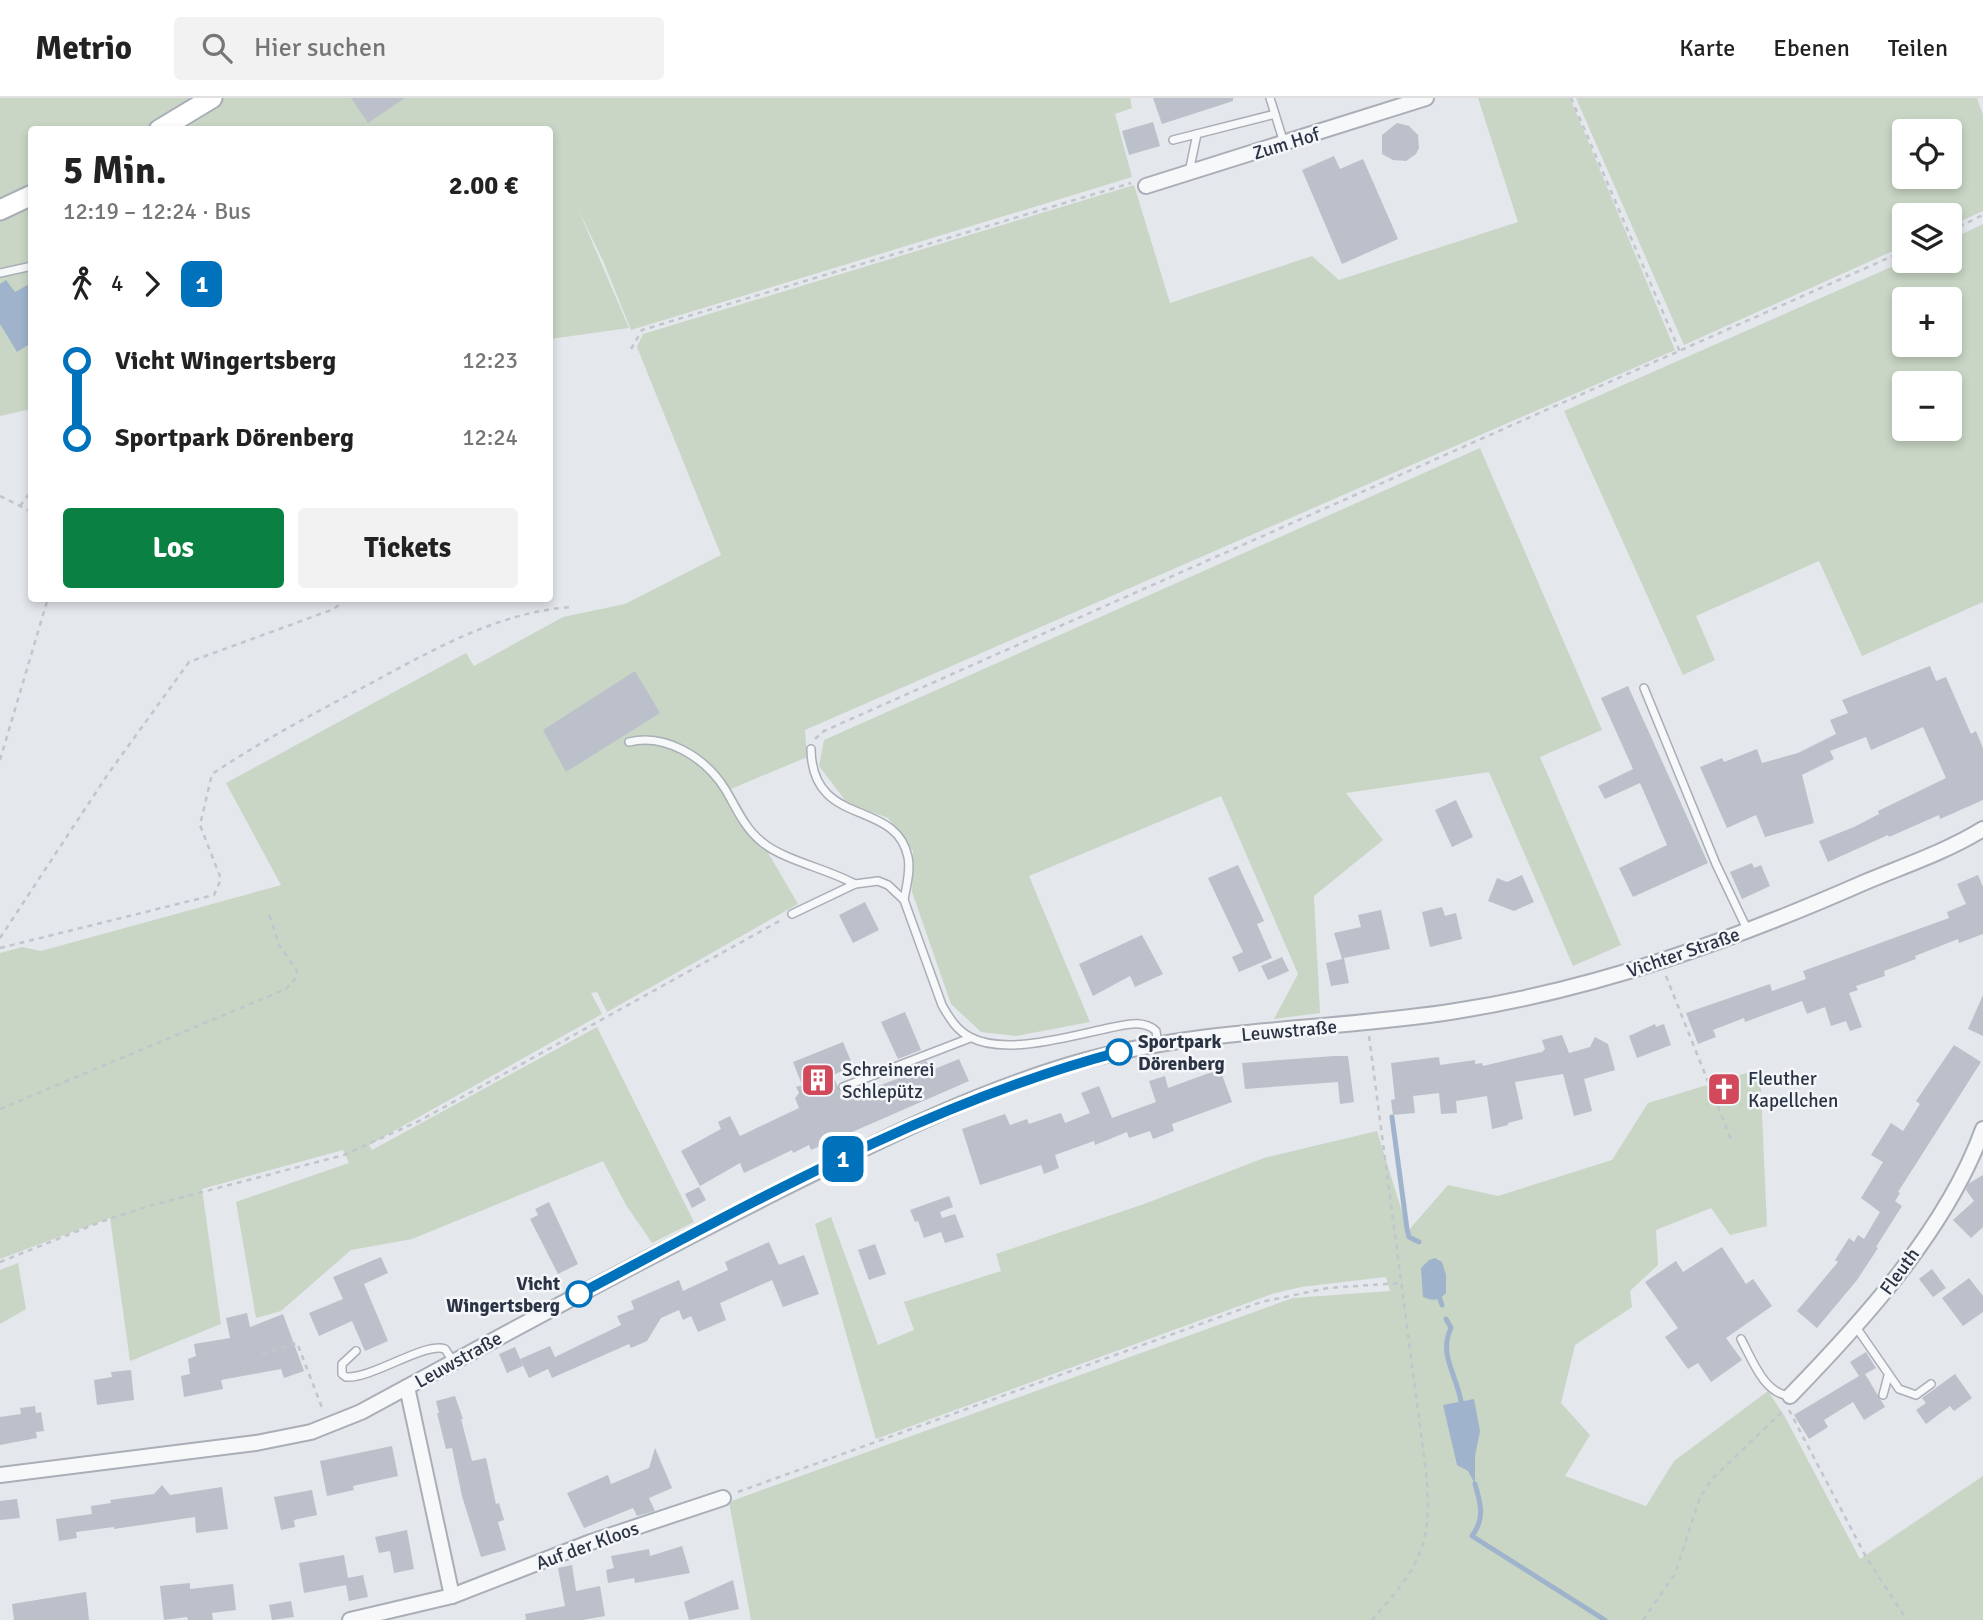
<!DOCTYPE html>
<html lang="de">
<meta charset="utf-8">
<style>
:root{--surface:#fff;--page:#f2f2f2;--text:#222;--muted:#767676;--line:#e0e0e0;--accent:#0b8043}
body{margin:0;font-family:Signika,sans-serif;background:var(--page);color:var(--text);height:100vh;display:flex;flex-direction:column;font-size:26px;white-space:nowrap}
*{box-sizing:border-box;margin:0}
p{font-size:23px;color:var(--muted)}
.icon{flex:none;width:38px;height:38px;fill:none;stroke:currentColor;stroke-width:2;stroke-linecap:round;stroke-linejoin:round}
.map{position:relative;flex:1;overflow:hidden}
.drawer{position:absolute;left:28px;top:28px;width:525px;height:476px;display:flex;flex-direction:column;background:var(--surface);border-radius:7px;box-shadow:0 4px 10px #0003}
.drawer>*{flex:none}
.badge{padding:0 14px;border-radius:10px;font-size:24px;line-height:46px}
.controls{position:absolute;left:1892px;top:21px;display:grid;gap:14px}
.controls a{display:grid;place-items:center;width:70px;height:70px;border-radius:7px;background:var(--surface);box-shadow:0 4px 10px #0003;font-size:35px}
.map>.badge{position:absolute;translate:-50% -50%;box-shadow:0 0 0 4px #fff}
.legs{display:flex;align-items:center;gap:10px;height:77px;padding:0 35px;font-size:23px}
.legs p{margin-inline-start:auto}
.overview{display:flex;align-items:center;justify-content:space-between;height:119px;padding:0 35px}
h1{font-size:38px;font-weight:700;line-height:52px}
.action{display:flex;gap:14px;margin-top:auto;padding:14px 35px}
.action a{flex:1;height:80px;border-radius:7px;background:var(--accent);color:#fff;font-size:28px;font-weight:700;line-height:80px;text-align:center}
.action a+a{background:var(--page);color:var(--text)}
ul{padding:0 35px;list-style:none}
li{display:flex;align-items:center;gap:24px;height:77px;font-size:26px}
li i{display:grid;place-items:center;width:10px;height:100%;margin:0 9px;background:currentColor}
li i::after{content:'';width:18px;height:18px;margin:-9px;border:5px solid;border-radius:50%;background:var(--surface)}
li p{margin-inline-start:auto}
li:first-child i{background:linear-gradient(#0000 50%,currentColor 0)}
li:last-child i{background:linear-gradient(currentColor 50%,#0000 0)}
header{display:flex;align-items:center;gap:42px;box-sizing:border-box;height:98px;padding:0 35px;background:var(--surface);border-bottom:2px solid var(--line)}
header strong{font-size:33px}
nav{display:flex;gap:38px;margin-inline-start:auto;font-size:24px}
.search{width:490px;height:63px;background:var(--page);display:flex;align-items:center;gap:18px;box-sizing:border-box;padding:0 24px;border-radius:7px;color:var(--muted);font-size:26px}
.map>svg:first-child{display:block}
.green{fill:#c9d6c5;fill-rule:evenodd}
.water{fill:#9fb4cc}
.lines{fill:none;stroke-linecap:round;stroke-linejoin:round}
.stream{stroke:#9fb4cc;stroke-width:5}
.building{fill:#bbc0ca}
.service-casing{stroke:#a9aeb7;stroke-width:10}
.minor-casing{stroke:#a9aeb7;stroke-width:18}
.secondary-casing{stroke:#a9aeb7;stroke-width:23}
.path{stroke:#c2c5cb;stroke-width:2.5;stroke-dasharray:5 5;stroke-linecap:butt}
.service{stroke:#f7f8fa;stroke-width:7}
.minor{stroke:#f7f8fa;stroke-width:14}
.secondary{stroke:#fff;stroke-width:19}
.line-1-casing{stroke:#fff;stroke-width:16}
.line-1{stroke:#0072bc;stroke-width:10}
.stop-1-dot{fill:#fff;stroke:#0072bc;stroke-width:3.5}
.labels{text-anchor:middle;stroke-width:5;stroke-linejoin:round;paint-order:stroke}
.street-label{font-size:19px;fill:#2b3445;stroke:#f4f6f9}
.stop-label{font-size:19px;font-weight:bold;fill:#2b3445;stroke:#f4f6f9;text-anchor:start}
.poi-label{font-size:19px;fill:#2b3445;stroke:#f4f6f9;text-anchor:start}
</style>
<header>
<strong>Metrio</strong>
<div class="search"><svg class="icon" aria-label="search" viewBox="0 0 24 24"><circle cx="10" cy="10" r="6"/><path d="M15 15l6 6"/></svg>Hier suchen</div>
<nav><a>Karte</a><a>Ebenen</a><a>Teilen</a></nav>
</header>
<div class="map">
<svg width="1983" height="1522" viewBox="0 0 1983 1522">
<rect width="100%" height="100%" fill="#e4e7ec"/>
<!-- green -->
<g class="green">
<path d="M0,0H1130L1132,10L1115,16L1132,79L631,232L604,165L578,111L629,230L550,241V32H32L31,311L0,318Z"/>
<path d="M1478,0H1570L1675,252L805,632L807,659L731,691L798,806L607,914L597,894L591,895L602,916L369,1047L372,1052L597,929L694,1124L652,1145L626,1107L603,1063L412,1141L351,1152L281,1213L256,1220L236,1104L349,1065L343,1052L202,1091L221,1226L130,1263L110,1120L0,1161V855L22,849L41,853L281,787L226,685L466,555L474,568L563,519L625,506L721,457L637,249L643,236L1134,87L1170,205L1312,158L1339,182L1518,124Z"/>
<path d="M1576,0H1977L1983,17V113L1950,128V117H1904V148L1684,247ZM1904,33H1950V79H1904Z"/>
<path d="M1983,126V504L1862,558L1819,463L1696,518L1715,562L1683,577L1564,313L1905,163H1950V142ZM1950,201V247H1904V201ZM1904,285H1950V331H1904Z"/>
<path d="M1480,350L1602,632L1540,659L1621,847L1573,868L1489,674L1346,695L1383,742L1314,798L1320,915L1274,921L1298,876L1221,698L1029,778L1090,924L1016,938L981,934L951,906L912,794L913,753L888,720L847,705L819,668L824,642Z"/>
<path d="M1760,971L1767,1128L1730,1137L1711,1110L1656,1132L1658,1167L1630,1193L1632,1209L1575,1247L1561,1305L1590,1337L1565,1378L1646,1408L1674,1363L1768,1293L1785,1319L1860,1461L1983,1378V1522H751L729,1404L1293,1200L1390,1193L1386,1179L1301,1189L1272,1196L876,1341L815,1126L831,1119L878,1247L914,1232L904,1204L1001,1173L996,1156L1144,1106L1264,1060L1377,1033L1408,1133L1448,1087L1498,1098L1612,1062L1648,1005Z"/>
<path d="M18,1165L26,1211L0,1226V1172Z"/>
</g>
<!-- water -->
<g class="water">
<path d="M6,182L15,194L31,185V245L17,254L0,226V186Z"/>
<path d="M1435,1160L1442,1164L1446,1177V1195C1438,1203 1433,1203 1423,1199L1421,1170L1429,1162Z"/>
<path d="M1474,1301L1480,1333L1475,1358V1386L1468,1373L1457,1367L1443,1307Z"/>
</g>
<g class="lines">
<!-- stream -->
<g class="stream">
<path d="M1392,1019L1407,1131L1409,1139L1419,1144"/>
<path d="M1440,1201L1442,1207"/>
<path d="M1446,1221L1451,1230C1438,1256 1457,1277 1461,1304"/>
<path d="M1475,1386C1481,1406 1485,1421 1472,1438L1605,1522"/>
</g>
</g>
<!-- building -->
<g class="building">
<path d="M351,0H405L368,25Z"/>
<path d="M1153,0H1233V3L1162,26Z"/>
<path d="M1153,24L1160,48L1129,57L1122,33Z"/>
<path d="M1397,25L1409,28L1418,37L1419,50L1416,56L1406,63L1393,62L1382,56V37Z"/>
<path d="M1334,58L1340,71L1363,61L1398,141L1342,166L1302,72Z"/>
<path d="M1930,568L1936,583L1946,579L1971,636L1976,633L1983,650V702L1940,721L1939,717L1889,739L1888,737L1828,764L1819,743L1854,729L1879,716L1878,713L1946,680L1923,629L1871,652L1866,639L1830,653L1834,661L1802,677L1814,725L1765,739L1756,717L1727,730L1700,669L1722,660L1724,664L1757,651L1762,665L1798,655L1836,636L1830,622L1848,615L1842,602Z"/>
<path d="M635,573L660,615L566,674L543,632Z"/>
<path d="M1628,588L1708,765L1633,799L1619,770L1667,747L1640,685L1605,701L1598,688L1633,671L1601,600Z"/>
<path d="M1456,702L1473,739L1452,749L1435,712Z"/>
<path d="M1752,765L1754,770L1761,767L1770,788L1742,801L1730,774Z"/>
<path d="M1238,767L1264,823L1257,826L1272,860L1239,874L1232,859L1243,854L1208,780Z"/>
<path d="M1522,777L1534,804L1514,813L1488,803L1497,780L1507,784Z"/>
<path d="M1978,777L1983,789V836L1959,845L1958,841L1915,858L1916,861L1884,873L1885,878L1856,888L1858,892L1849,895L1862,929L1850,933L1846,923L1831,928L1825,909L1807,916L1802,903L1745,924L1744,920L1713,932L1716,939L1698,946L1686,915L1770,886L1772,893L1806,881L1803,873L1949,820L1947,814L1966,806L1957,786Z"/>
<path d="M865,804L879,832L853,845L839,817Z"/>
<path d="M1442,809L1445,818L1456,815L1462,841L1430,849L1422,814Z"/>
<path d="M1381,812L1390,851L1344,860L1349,885L1331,888L1326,865L1342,861L1334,835L1361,829L1358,817Z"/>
<path d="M1142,837L1163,876L1135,889L1130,878L1093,898L1079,866Z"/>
<path d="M1282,859L1289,873L1268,882L1261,868Z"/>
<path d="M1983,897V938L1968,931Z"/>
<path d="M905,914L921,952L898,961L881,924Z"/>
<path d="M1655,926L1656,929L1664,926L1671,947L1637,960L1629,938Z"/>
<path d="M1562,937L1569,955L1590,949L1595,939L1608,946L1615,972L1584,981L1592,1013L1574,1018L1563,976L1515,984L1523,1021L1508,1025V1027L1492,1031L1487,998L1456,1003L1457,1015L1441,1016L1439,995L1413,998L1415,1015L1393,1017L1391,1002L1395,1001L1391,965L1439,959L1440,967L1475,962V966L1482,965L1483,968L1542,954L1545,951L1542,942Z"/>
<path d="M843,944L853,968L833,977L843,1001L905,978L903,972L926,963L932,972L959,961L969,983L811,1052L809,1047L793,1055L792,1052L744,1075L740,1065L700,1088L681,1053L721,1031L718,1024L730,1018L740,1038L799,1010L795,1000L799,995L796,989L802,987L793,964Z"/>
<path d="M1954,947L1981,964L1898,1094L1900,1095L1895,1103L1902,1108L1876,1149L1878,1150L1857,1182L1817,1230L1797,1213L1838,1164L1835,1162L1849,1140L1854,1144L1858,1137L1864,1141L1880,1114L1861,1100L1883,1064L1871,1057L1891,1025L1903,1033L1920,1006L1916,1003Z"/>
<path d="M1334,958H1348L1354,1004L1340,1006L1338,984L1245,991L1242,965Z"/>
<path d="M1220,971L1232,1004L1172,1026L1174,1033L1153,1041L1150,1033L1129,1040L1127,1034L1095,1047L1094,1043L1055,1057L1059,1070L1044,1076L1041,1067L980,1087L962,1031L1005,1016L1010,1027L1027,1021L1029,1026L1061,1015L1065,1025L1090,1015L1081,995L1099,988L1112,1020L1156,1004L1149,983L1165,978L1168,990Z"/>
<path d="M1983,1077V1129L1971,1140L1953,1122L1974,1103L1966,1092L1968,1086Z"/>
<path d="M699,1089L706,1102L692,1110L685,1096Z"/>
<path d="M949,1098L953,1109L940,1114L942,1120L955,1116L964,1139L945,1145L941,1134L924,1140L918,1123L915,1124L910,1112Z"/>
<path d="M549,1104L578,1166L558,1176L530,1121L538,1117L535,1111Z"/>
<path d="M769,1144L779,1167L804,1157L819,1196L783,1209L772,1182L720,1205L726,1222L698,1234L691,1218L683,1222L679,1212L661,1220L647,1243L631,1250L629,1246L552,1280L548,1271L529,1280L520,1261L550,1248L555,1259L621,1227L617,1218L634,1211L631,1203L679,1182L683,1193L728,1172L725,1164Z"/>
<path d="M875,1146L886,1176L869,1182L858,1152Z"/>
<path d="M1722,1149L1746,1186L1753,1181L1772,1208L1726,1240L1742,1262L1711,1284L1698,1265L1688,1271L1665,1239L1678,1230L1645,1184L1676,1163L1683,1174Z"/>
<path d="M381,1159L388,1175L364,1186L388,1243L365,1253L352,1223L319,1238L309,1215L343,1201L333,1179Z"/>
<path d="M1932,1171L1946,1190L1933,1199L1919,1181Z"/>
<path d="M1969,1180L1983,1198V1214L1963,1228L1942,1200Z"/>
<path d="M247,1215L250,1229L283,1216L304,1273L284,1280L281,1271L221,1282L223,1291L184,1299L181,1278L190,1276L188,1261L196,1258L194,1246L230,1240L226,1220Z"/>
<path d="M515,1249L523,1268L507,1275L499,1256Z"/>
<path d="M1866,1254L1876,1270L1865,1276L1885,1309L1864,1322L1853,1304L1824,1322L1828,1329L1809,1341L1794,1317L1859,1278L1850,1264Z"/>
<path d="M131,1272L134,1302L97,1307L94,1282L112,1279L111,1274Z"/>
<path d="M1955,1276L1972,1300L1954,1313L1950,1308L1926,1326L1916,1312L1926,1305L1922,1300Z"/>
<path d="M455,1298L463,1321H461L472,1363L486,1360L496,1406L499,1405L504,1422L498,1424L506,1452L481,1459L462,1398L452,1350L446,1351L437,1315H439L436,1303Z"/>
<path d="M35,1308L36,1315L41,1314L44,1333L36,1334L37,1340L0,1347V1319L21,1316L20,1310Z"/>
<path d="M392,1348L398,1378L353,1388L354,1392L327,1398L320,1363Z"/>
<path d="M655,1350L672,1390L649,1400L655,1413L637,1418L633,1410L584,1430L567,1395L608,1377L611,1386L649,1370Z"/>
<path d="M162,1387L170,1397L222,1389L228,1431L196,1435L195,1419L114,1431V1429L76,1434L77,1440L59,1443L56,1421L92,1416L91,1408L111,1405L110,1402L154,1396Z"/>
<path d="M312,1392L317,1417L294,1422L295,1429L281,1432L274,1399Z"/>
<path d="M17,1401L20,1420L0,1422V1403Z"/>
<path d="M407,1432L414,1471L394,1475L390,1453L379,1455L375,1439Z"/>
<path d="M682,1448L690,1475L635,1485L634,1480L608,1485L606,1472L614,1470L611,1458L649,1451L650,1458Z"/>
<path d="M344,1457L348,1480L363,1477L368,1499L349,1503L346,1487L304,1495L299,1465Z"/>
<path d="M572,1467L576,1493L600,1488L605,1518L582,1522H526L525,1516L565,1508L558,1470Z"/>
<path d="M733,1482L739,1511L689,1522L684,1504Z"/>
<path d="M190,1485V1491L233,1486L236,1512L212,1515L213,1522H188L187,1519L164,1522L160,1488Z"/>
<path d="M86,1494L89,1522H14L12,1506Z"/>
<path d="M291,1503L294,1519L272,1522L269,1507Z"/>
</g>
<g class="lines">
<!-- service casing -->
<g class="service-casing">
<g id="service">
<path d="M1270,0L1284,45"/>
<path d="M1173,42L1275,16"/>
<path d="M1189,74L1197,36"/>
<path d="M0,175L32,168"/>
<path d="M1644,590L1716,766L1747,831"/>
<path d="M629,644C665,635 705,659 725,691C736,709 744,730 762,744C783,762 828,771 855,786"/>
<path d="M811,651C812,731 896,700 908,759C911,773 906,789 904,802"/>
<path d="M792,816L855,786L878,783L888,787L904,802L942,907C949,919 956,932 970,939C1005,958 1071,938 1109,930C1125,927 1143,921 1156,933L1158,946"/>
<path d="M843,989L970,940"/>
<path d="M1856,1229L1899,1291L1916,1297L1931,1286"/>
<path d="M1741,1241C1752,1261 1764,1296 1790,1298"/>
<path d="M356,1253L342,1266V1276L346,1279C372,1281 426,1243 445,1251L453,1263"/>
<path d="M1883,1297L1888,1278"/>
</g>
</g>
<!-- minor casing -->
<g class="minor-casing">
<g id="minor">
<path d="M1146,88L1426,0"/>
<path d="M407,1289L452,1498"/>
<path d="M1790,1298C1863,1223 1947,1131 1983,1031"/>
<path d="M0,1377L256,1345L311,1334L361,1314C497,1240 632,1167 770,1097C872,1046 973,994 1083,963C1204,929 1332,933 1456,913C1597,891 1733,842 1863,785C1903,768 1946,754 1983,731"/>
<path d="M350,1522L452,1498L591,1444L723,1400"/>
</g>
</g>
<!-- secondary casing -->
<g class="secondary-casing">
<g id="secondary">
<path d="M159,32L212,0"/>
<path d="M0,112L32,97"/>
</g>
</g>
<!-- path -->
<g class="path">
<path d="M1571,0L1680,254"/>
<path d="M1950,133L1983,117"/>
<path d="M631,251L642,232L1131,85"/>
<path d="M0,398L32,414"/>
<path d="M20,408L32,392"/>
<path d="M815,641L824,633L1904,153"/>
<path d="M0,662L48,500"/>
<path d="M0,840L108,676L189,564L334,511L347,500"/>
<path d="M0,850L214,797L221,781L200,727L212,676C260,644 309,618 360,591C426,556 495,514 572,509"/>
<path d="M1666,878L1732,1044"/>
<path d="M1369,938L1426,1374C1433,1447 1420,1468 1372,1522"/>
<path d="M0,1011L286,891L296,880L297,873L279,847L268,813"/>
<path d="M0,1164L103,1123L149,1108L344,1057L419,1023L783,821"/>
<path d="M262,1256L297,1245L323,1312"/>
<path d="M1789,1312L1866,1459L1907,1522"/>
<path d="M738,1394L1261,1204L1328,1190L1400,1185"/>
<path d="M1643,1522L1675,1476L1700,1399L1712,1381L1785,1311"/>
</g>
<!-- service -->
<use href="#service" class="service"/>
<!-- minor -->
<use href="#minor" class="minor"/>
<!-- secondary -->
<use href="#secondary" class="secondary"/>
</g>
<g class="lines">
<!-- line-1 casing -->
<g class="line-1-casing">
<path id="line-1" d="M579,1196C752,1105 929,1004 1119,954"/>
</g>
<!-- line-1 -->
<use href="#line-1" class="line-1"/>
</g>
<!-- icons -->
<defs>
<g id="building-square" transform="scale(1.75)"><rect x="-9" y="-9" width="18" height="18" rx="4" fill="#d1495b" stroke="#f4f6f9"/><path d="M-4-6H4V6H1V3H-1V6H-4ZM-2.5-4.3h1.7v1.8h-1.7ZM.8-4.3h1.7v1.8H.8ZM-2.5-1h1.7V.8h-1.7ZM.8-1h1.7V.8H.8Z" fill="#fff"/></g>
<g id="church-square" transform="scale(1.75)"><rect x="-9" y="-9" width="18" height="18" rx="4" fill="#d1495b" stroke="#f4f6f9"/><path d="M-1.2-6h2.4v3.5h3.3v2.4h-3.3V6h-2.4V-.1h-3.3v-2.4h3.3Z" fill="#fff"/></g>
</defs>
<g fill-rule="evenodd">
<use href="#building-square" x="818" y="982"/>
<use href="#church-square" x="1724" y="991"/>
</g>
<!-- markers -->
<g class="stop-1-dot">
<circle cx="1119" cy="954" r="12"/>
<circle cx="579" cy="1196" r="12"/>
</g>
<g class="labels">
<!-- street labels -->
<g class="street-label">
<text transform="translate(1286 45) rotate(-17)" y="7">Zum Hof</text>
<text transform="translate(1683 854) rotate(-19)" y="7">Vichter Straße</text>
<text transform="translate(1289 932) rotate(-5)" y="7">Leuwstraße</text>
<text transform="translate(1899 1173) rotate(-54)" y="7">Fleuth</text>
<text transform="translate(458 1261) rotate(-29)" y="7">Leuwstraße</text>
<text transform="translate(587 1447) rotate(-20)" y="7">Auf der Kloos</text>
</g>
<!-- stop labels -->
<g class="stop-label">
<text x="1138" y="950">Sportpark<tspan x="1138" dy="22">Dörenberg</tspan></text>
<text x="560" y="1192" text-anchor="end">Vicht<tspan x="560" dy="22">Wingertsberg</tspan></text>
</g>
<!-- poi labels -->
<g class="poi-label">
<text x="842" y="978">Schreinerei<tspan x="842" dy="22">Schlepütz</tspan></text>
<text x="1748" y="987">Fleuther<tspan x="1748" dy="22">Kapellchen</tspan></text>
</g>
</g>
</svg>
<div class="controls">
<a><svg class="icon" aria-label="locate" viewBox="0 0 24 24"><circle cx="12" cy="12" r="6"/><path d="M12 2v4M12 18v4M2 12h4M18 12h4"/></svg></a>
<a><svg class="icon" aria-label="layers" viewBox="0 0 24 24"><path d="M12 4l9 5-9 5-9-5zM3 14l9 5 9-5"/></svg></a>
<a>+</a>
<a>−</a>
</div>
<b class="badge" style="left:843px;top:1061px;background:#0072bc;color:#fff">1</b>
<section class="drawer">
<div class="overview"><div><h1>5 Min.</h1><p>12:19 – 12:24 · Bus</p></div><b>2.00 €</b></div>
<div class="legs"><svg class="icon" aria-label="walk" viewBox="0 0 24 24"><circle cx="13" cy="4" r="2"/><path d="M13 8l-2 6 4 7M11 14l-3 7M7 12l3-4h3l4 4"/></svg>4<svg class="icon" aria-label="forward" viewBox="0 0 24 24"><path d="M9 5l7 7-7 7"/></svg><b class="badge" style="background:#0072bc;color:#fff">1</b></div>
<ul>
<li><i style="color:#0072bc"></i><b>Vicht Wingertsberg</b><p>12:23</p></li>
<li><i style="color:#0072bc"></i><b>Sportpark Dörenberg</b><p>12:24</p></li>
</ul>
<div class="action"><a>Los</a><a>Tickets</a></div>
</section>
</div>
